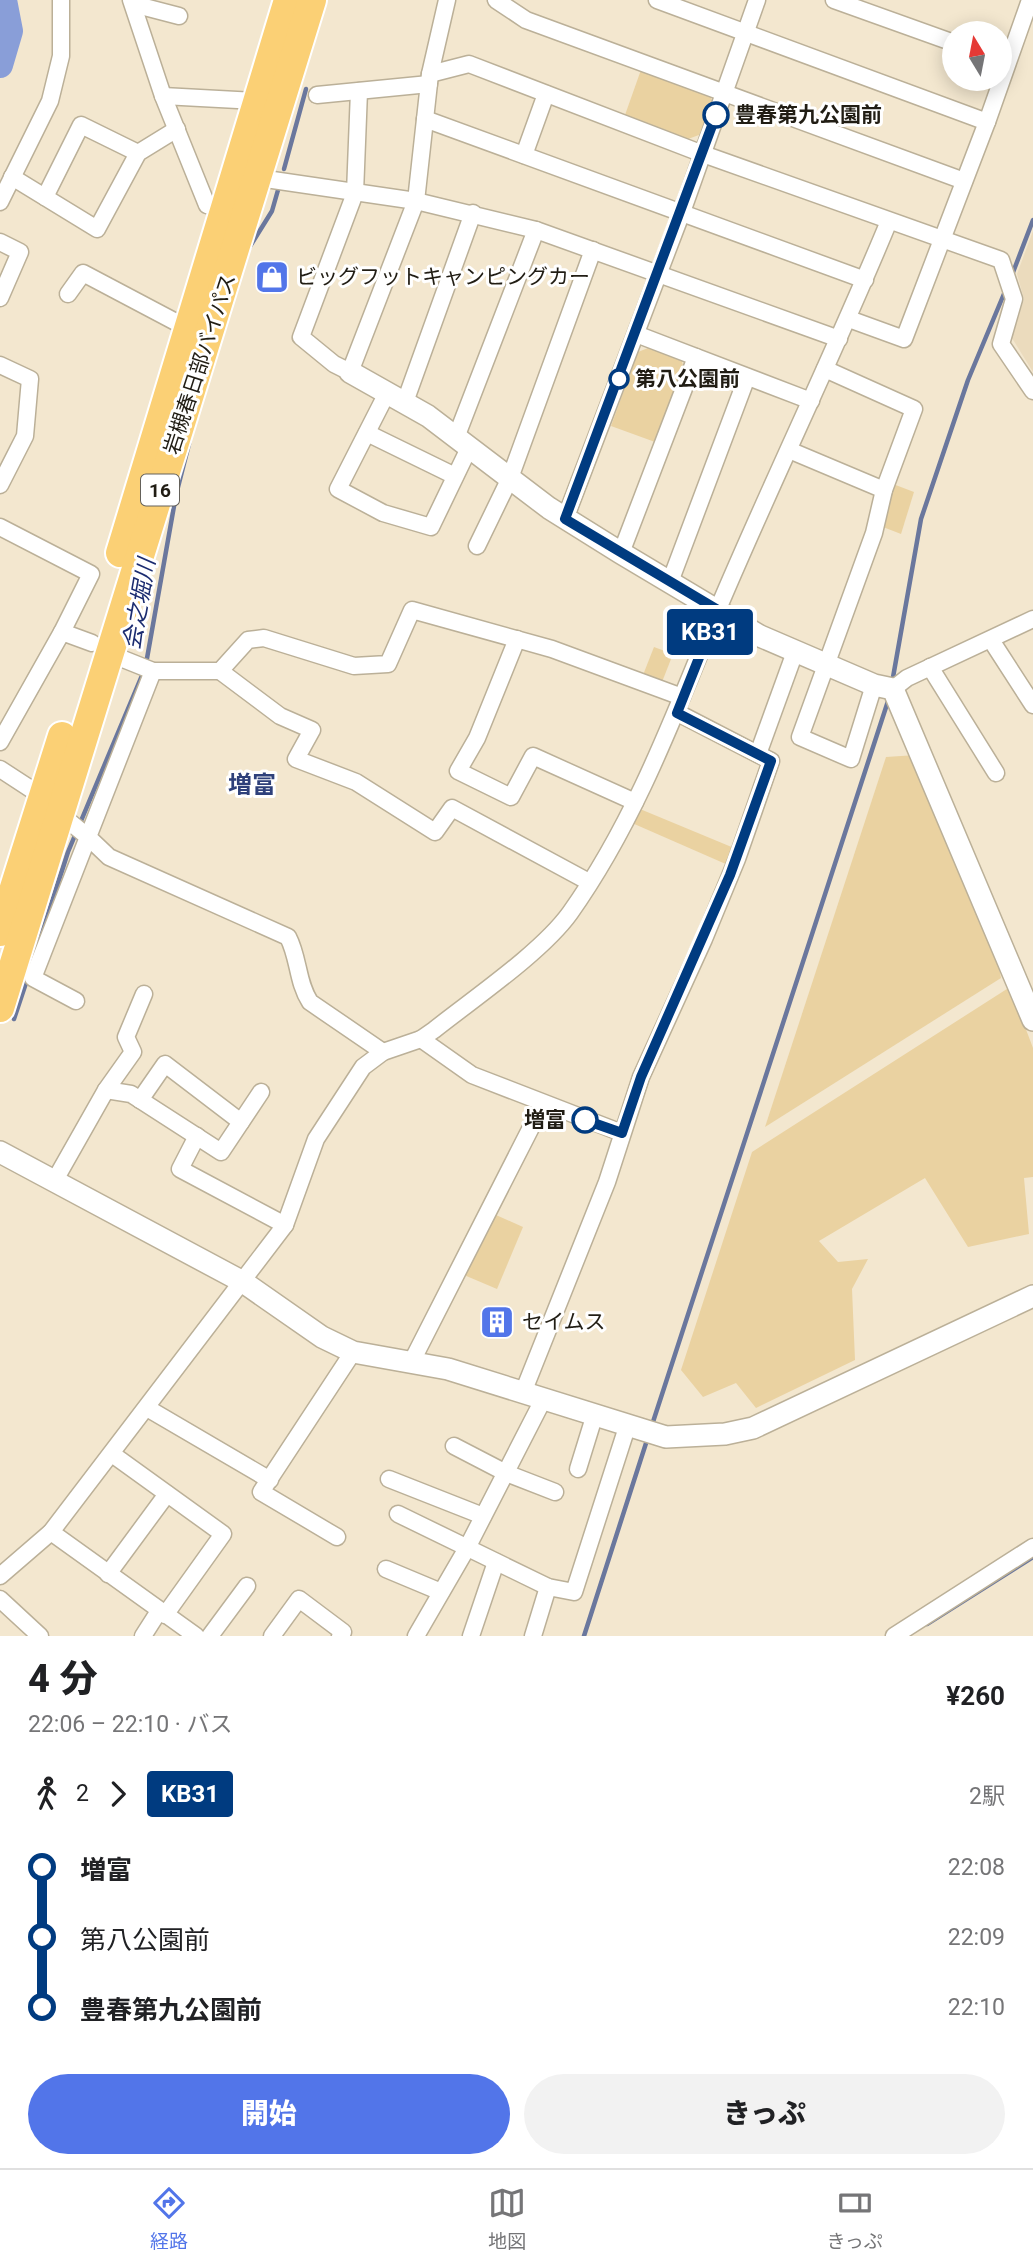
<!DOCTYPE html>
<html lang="ja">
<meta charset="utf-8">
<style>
:root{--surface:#fff;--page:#f2f2f2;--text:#202124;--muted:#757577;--line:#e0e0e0;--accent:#5275e9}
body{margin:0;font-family:Roboto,"Noto Sans JP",sans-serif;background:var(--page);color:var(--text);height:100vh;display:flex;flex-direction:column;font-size:26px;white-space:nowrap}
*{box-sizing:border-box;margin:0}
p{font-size:23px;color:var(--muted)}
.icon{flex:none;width:38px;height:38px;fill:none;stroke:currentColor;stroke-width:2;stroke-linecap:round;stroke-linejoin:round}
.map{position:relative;height:1636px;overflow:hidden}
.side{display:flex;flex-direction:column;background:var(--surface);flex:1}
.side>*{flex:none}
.badge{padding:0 14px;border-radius:5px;font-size:24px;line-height:46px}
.needle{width:46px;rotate:350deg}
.fabs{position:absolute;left:942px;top:21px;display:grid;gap:14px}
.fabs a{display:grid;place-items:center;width:70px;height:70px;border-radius:50%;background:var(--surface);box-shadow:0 4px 18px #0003;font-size:35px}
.map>.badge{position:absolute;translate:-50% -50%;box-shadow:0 0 0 4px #fff}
.legs{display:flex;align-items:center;gap:10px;height:77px;padding:0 28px;font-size:23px}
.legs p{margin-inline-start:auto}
.head{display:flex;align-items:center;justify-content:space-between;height:119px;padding:0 28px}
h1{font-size:38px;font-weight:800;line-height:52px}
.primary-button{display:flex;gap:14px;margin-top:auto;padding:14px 28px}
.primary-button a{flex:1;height:80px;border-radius:42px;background:var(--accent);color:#fff;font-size:28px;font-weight:800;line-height:80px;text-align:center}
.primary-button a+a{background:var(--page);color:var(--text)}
ul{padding:0 28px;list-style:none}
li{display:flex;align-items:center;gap:24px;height:70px;font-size:26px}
li i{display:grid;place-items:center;width:10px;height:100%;margin:0 9px;background:currentColor}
li i::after{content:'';width:18px;height:18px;margin:-9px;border:5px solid;border-radius:50%;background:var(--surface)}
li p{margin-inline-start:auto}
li:first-child i{background:linear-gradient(#0000 50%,currentColor 0)}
li:last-child i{background:linear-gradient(currentColor 50%,#0000 0)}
.menu{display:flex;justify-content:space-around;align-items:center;height:98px;border-top:2px solid var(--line);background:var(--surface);font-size:19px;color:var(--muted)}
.menu a{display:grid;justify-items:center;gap:4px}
.menu .on{color:var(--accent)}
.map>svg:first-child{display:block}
.built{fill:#ebdbbd}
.green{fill:#ead2a1}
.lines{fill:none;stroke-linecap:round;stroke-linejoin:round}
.stream{stroke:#6a779d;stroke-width:4.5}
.river{stroke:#899ed8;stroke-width:26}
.street-casing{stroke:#bbb098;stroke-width:19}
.secondary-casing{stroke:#bbb098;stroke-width:24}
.highway-casing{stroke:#fff;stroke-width:32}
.street{stroke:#fff;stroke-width:16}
.secondary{stroke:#fff;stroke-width:21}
.highway{stroke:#fbd075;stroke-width:28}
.line-1-casing{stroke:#fff;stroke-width:16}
.line-1{stroke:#003b80;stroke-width:10}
.stop-1-dot{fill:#fff;stroke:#003b80;stroke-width:3.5}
.labels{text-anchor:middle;stroke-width:6;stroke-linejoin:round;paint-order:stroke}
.shield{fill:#fff;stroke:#64615a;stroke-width:2}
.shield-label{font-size:19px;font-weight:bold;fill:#211d14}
.stop-label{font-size:21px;font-weight:bold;fill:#211d14;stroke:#fff;text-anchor:start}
.poi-label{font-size:21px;fill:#211d14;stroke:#fff;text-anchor:start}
.street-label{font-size:21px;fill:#211d14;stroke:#fff}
.water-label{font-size:23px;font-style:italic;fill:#1b2c70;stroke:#fff}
.quarter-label{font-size:24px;font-weight:bold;fill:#2e407a;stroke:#fff}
</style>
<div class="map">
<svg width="1033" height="1636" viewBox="0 0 1033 1636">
<rect width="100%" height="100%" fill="#f3e7cf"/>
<!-- built -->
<path class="built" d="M1033,231V372L1012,338L1024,299L1017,274Z"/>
<!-- green -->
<g class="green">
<path d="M642,67L710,93L712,102L699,135L688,139L625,115Z"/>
<path d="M648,348L682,361L683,366L655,442L611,426L638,352Z"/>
<path d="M893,484L914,492L901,534L883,527Z"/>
<path d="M654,647L673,654L662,682L643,675Z"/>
<path d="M916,755L997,957L1001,978L765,1127L886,757Z"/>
<path d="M640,809L734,848L728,865L632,823Z"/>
<path d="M1010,987L1033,1048V1177L1024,1178L1029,1234L968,1247L925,1178L819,1241L838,1262L868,1259L852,1289L855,1360L756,1408L736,1383L703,1397L681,1370L752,1152Z"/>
<path d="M496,1215L523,1227L497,1289L464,1275Z"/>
</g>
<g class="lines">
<!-- stream -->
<g class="stream">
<path d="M284,169L306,89"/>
<path d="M249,248L272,211L278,190"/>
<path d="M1012,275L1033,220"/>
<path d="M146,664L176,495L189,444"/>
<path d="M892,683L921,519L968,380L1006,289"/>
<path d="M39,942L68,852L143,673"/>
<path d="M14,1019L28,977"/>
<path d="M652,1425L889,698"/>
<path d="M927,1624L1033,1557"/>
<path d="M584,1636L648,1437"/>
</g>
<!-- river -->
<path class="river" d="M0,65L10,31L4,0"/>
<!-- street casing -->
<g class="street-casing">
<g id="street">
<path d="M131,0L163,96L207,205L223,210"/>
<path d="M496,0L526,20L964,181"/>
<path d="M657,0L987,122"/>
<path d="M834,0L954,43"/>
<path d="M133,4L179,16"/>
<path d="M430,74L469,64L703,154L1001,260L1014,299L1001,344L1033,391"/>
<path d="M359,91L355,193L301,337L334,364L350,372L416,201L430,74L447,0"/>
<path d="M317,95L429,84"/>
<path d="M163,96L257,101"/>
<path d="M425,119L865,280"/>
<path d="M524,155L546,94"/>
<path d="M12,177L97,229L138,153L177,129"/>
<path d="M259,178L416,201L536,230L839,339"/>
<path d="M45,197L81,125L138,153"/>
<path d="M0,202L50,101L61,56V0"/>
<path d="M0,242L20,252L0,298"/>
<path d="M68,294L83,273L189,329"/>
<path d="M849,319L904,339L987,122L1030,0"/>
<path d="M636,334L811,401"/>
<path d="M0,365L30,379L25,436L0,485"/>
<path d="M825,369L914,409L884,490L874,533L800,737L851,759L874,685"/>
<path d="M387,393L338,489L383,513L431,527L470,446"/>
<path d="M405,402L473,213"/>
<path d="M367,433L455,476"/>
<path d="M457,435L536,230"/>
<path d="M789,450L884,490"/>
<path d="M565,519L682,212L757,0"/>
<path d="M0,527L91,574L62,632"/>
<path d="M477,546L510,478L593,250"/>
<path d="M621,553L696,357"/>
<path d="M670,582L747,377"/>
<path d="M517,639L477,738L458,771L511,797L533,756L635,802"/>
<path d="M991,640L1033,705"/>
<path d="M108,653L153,671H220L248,640L264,638L354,666L388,664L412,610L552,649L682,697"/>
<path d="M930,667L996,773"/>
<path d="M153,671L88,837L109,857L288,937C299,958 297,982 310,1002L383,1052"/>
<path d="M220,671L280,716L312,730L296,759L356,782L435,832L452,808L589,882"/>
<path d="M893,689L907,678L1033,619"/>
<path d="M0,742L62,632L92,643"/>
<path d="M758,754L795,652"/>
<path d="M0,769L43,797"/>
<path d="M59,813L88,837L33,978L76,1001"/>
<path d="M421,1039L472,1075L622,1133"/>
<path d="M106,1090L131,1094L221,1152L261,1092"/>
<path d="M140,1100L165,1064L241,1122"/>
<path d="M197,1136L180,1169L285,1225"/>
<path d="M55,1180L106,1090L133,1052L126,1037L144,994"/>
<path d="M411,1363L543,1104"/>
<path d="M524,1390L607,1182L641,1077L704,939L737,859L771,761L678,713"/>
<path d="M147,1408L270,1480"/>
<path d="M454,1446L506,1473L555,1492"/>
<path d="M112,1454L223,1534L165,1615"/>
<path d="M578,1469L595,1414"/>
<path d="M389,1479L483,1516"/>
<path d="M398,1514L548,1587L574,1592L628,1424"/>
<path d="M51,1532L196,1636"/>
<path d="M337,1537L261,1492L353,1352"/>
<path d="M386,1569L441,1592"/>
<path d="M108,1574L167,1494"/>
<path d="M0,1576L51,1532L285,1225L316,1139L363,1067L383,1052L421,1039L434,1030C473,999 542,952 570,913C636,820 675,713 718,609C773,479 835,352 889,221"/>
<path d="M0,1599L40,1636"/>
<path d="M143,1636L159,1611"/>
<path d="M210,1636L247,1586"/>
<path d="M272,1636L299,1599L343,1632L340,1636"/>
<path d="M416,1636L467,1548L544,1398"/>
<path d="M471,1636L496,1562"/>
<path d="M533,1636L548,1587"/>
<path d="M894,1636L1033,1547"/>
</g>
</g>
<!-- secondary casing -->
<g class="secondary-casing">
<g id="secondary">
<path d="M350,372L428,416L549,508L621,553L760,636L874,685L893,689L1033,1020"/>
<path d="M0,1152L243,1282L322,1337L353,1352L448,1369L666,1437L725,1434L753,1428L1033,1296"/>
</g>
</g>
<!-- highway casing -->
<g class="highway-casing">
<g id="highway">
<path d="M120,553L288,0"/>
<path d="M0,932L62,736"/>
<path d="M0,1008L312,0"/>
</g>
</g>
<!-- street -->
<use href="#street" class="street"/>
<!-- secondary -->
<use href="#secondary" class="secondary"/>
<!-- highway -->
<use href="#highway" class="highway"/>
</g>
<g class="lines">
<!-- line-1 casing -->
<g class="line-1-casing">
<path id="line-1" d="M585,1120L622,1133L641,1077L730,875L771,761L677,713L718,610L565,519L716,115"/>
</g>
<!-- line-1 -->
<use href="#line-1" class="line-1"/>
</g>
<!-- icons -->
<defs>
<g id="shop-square" transform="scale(1.75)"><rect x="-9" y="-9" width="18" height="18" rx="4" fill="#5275e9" stroke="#fff"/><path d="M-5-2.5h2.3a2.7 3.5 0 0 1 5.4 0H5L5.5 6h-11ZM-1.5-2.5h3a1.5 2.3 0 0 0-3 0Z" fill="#fff"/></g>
<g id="building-square" transform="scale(1.75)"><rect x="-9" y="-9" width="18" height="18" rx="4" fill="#5275e9" stroke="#fff"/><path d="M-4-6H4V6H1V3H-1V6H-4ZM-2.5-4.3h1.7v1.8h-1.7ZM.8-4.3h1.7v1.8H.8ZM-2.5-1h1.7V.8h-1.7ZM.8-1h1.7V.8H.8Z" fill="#fff"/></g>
</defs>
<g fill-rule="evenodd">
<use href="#shop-square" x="272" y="277"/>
<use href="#building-square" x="497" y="1322"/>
</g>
<!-- markers -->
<g class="stop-1-dot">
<circle cx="716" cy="115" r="12"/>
<circle cx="619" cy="379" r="9"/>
<circle cx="585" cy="1120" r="12"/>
</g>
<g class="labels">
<!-- shield labels -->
<rect class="shield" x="141" y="474.5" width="38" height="31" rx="5"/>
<g class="shield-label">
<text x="160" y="497">16</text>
</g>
<!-- stop labels -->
<g class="stop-label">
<text x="735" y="122">豊春第九公園前</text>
<text x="635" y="386">第八公園前</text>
<text x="566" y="1127" text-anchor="end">増富</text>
</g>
<!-- poi labels -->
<g class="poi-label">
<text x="296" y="284">ビッグフットキャンピングカー</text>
<text x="522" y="1329">セイムス</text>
</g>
<!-- street labels -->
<g class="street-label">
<text transform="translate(200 364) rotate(-72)" y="7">岩槻春日部バイパス</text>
</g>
<!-- water labels -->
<g class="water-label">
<text transform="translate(139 604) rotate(-80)" y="8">会之堀川</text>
</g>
<!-- quarter labels -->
<g class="quarter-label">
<text x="252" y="793">増富</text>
</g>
</g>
</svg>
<div class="fabs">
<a><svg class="needle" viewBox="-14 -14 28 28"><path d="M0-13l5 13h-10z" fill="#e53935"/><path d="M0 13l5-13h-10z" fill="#757577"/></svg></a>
</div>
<b class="badge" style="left:710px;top:632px;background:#003b80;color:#fff">KB31</b>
</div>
<section class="side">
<div class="head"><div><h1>4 分</h1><p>22:06 – 22:10 · バス</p></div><b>¥260</b></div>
<div class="legs"><svg class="icon" aria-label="walk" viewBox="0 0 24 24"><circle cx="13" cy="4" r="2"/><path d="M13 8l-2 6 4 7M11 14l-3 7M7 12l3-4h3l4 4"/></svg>2<svg class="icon" aria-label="forward" viewBox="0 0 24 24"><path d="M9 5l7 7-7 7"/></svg><b class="badge" style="background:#003b80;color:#fff">KB31</b><p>2駅</p></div>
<ul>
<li><i style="color:#003b80"></i><b>増富</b><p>22:08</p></li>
<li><i style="color:#003b80"></i><span>第八公園前</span><p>22:09</p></li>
<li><i style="color:#003b80"></i><b>豊春第九公園前</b><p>22:10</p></li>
</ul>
<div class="primary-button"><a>開始</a><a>きっぷ</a></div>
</section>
<nav class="menu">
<a class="on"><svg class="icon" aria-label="directions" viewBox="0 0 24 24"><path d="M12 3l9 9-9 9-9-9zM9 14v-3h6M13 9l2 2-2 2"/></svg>経路</a>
<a><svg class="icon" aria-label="map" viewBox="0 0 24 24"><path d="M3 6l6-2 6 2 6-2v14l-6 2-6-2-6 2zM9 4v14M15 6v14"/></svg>地図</a>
<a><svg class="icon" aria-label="tickets" viewBox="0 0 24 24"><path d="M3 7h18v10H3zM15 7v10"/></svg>きっぷ</a>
</nav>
